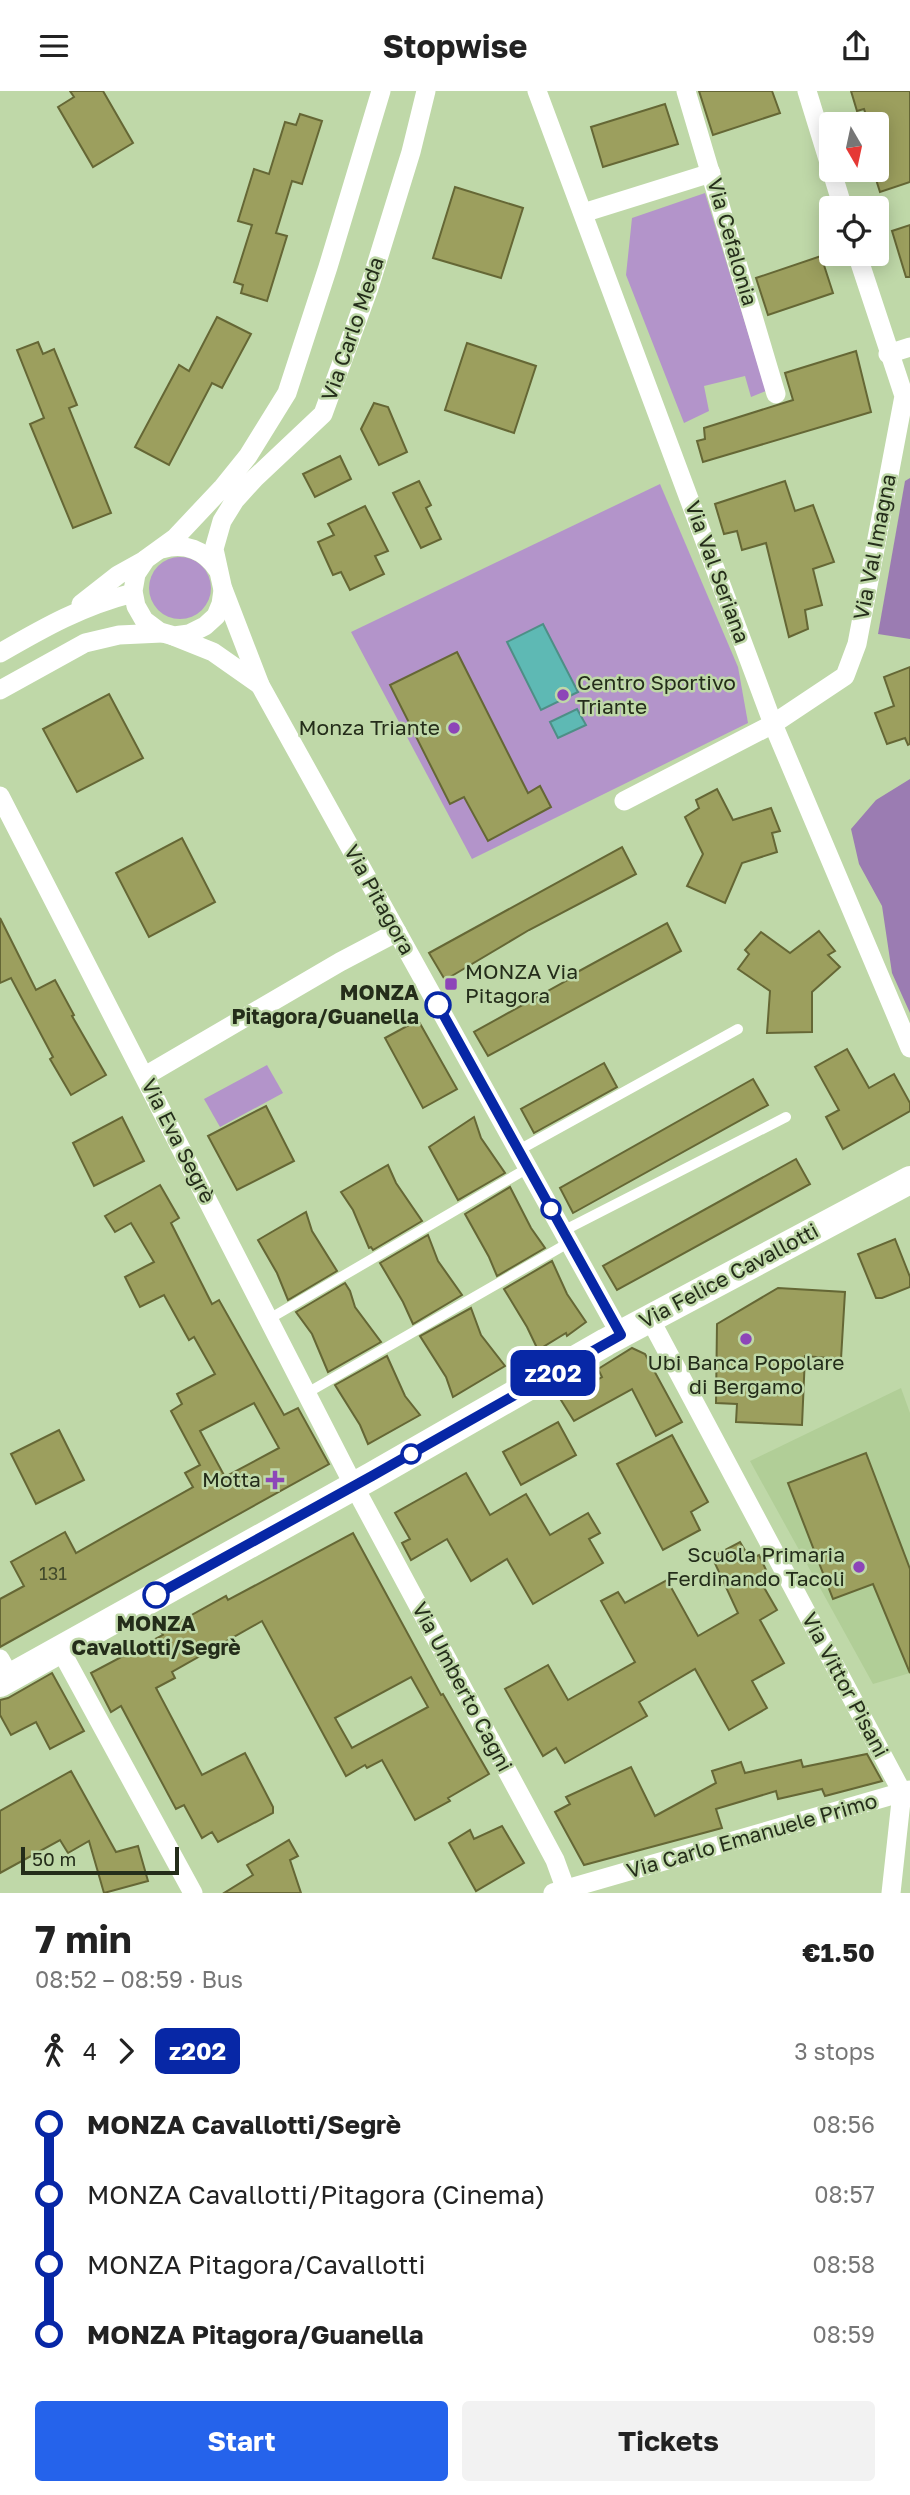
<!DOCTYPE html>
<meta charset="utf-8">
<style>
:root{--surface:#fff;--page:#f2f2f2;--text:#222;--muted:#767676;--accent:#2563eb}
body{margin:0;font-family:"Golos Text",sans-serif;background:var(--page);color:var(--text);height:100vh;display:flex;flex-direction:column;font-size:26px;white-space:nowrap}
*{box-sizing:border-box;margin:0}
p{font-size:23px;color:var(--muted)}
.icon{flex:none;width:38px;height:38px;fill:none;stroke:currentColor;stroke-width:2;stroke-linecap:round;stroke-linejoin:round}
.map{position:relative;height:1802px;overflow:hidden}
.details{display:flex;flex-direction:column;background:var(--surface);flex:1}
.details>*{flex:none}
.badge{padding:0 14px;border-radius:10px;font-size:24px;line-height:46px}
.needle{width:46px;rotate:171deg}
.buttons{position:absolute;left:819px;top:21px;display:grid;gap:14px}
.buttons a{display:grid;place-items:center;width:70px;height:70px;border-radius:7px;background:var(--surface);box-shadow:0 4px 18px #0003;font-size:35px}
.scale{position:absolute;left:21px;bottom:18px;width:158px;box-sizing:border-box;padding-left:7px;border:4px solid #242d1a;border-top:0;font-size:19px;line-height:24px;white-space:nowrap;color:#242d1a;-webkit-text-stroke:5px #bfd8a8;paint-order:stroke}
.map>.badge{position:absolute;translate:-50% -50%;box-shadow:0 0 0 4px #fff}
.legs{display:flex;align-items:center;gap:10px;height:77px;padding:0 35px;font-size:23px}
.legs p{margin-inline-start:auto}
.overview{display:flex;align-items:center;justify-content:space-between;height:119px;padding:0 35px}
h1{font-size:38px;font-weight:700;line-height:52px}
.primary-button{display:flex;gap:14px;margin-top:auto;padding:14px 35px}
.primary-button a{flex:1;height:80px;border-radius:7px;background:var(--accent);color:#fff;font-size:28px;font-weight:700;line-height:80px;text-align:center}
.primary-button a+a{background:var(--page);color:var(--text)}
ul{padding:0 35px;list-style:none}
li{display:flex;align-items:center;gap:24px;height:70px;font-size:26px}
li i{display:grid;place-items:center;width:10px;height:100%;margin:0 9px;background:currentColor}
li i::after{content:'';width:18px;height:18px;margin:-9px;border:5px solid;border-radius:50%;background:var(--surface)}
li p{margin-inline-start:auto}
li:first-child i{background:linear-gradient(#0000 50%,currentColor 0)}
li:last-child i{background:linear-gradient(currentColor 50%,#0000 0)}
header{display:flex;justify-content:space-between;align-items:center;height:91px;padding:0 35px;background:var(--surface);font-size:32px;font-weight:700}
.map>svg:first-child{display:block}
.built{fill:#b1ce97}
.green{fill:#b394ca}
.forest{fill:#9b7cb2}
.water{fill:#5eb9b4;stroke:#4d8f86;stroke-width:2}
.building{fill:#9c9f5e;stroke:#656735;stroke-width:2;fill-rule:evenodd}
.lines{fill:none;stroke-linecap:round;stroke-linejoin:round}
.lane{stroke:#fff;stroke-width:10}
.street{stroke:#fff;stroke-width:19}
.secondary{stroke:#fff;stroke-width:28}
.line-1-casing{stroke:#fff;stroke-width:16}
.line-1{stroke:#0727a6;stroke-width:10}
.poi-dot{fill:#8d45b8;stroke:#bfd8a8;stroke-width:2.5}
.stop-1-dot{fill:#fff;stroke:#0727a6;stroke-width:3.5}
.labels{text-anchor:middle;stroke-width:5;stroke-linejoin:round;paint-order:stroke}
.number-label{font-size:18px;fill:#424a2b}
.street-label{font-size:21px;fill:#242d1a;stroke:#bfd8a8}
.poi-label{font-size:21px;fill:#242d1a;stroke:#bfd8a8;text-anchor:end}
.stop-label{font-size:21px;font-weight:bold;fill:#242d1a;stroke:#bfd8a8;text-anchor:end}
</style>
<header><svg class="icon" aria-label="menu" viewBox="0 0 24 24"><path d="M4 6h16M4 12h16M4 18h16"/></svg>Stopwise<svg class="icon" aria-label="share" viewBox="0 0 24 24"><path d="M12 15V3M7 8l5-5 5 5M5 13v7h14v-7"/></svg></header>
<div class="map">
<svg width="910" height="1802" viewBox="0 0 910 1802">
<rect width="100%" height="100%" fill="#bfd8a8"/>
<!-- built -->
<path class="built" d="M901,1297L910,1322V1582L873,1593L750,1370Z"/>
<!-- green -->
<g class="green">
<path d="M705,102L766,300L751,306L745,285L704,295L709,320L684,332L626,184L632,127Z"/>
<path d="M660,393L738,576L748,632L472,768L351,541Z"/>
<circle cx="180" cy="497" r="31"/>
<path d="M267,974L283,1002L220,1036L204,1008Z"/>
</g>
<!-- forest -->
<g class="forest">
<path d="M910,387V548L878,543L905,390Z"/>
<path d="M910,688V922L892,882L882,815L859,773L851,738L876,709Z"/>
</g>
<!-- water -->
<g class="water">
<path d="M543,533L578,601L541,619L507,551Z"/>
<path d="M577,618L586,634L558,647L550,631Z"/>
</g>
<!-- building -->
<g class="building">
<path d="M70,0H103L133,52L93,76L58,16L74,6Z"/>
<path d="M699,0H772L780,22L713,44Z"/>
<path d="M851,0H910V91L880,101L873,79H877V33H869L864,18L857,20Z"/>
<path d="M665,13L678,53L603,76L591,36Z"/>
<path d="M300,23L322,30L302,93L292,90L276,142L287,145L267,210L241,202L243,194L234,191L252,134L238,130L254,78L269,83L285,31L296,34Z"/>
<path d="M455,96L523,117L501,187L433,167Z"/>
<path d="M910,134V186H906L892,140Z"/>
<path d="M821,165L833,202L768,224L756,187Z"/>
<path d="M217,226L251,243L222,297L212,292L169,374L135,356L179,274L189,280Z"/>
<path d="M38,251L43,263L54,258L77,314L69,317L111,422L73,437L30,333L44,327L17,259Z"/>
<path d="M467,252L536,275L514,342L445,319Z"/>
<path d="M856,260L871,321L703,371L697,350L705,348L704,337L793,309L785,282Z"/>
<path d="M374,312L388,316L407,361L379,374L361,338Z"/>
<path d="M340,365L351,388L315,406L303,383Z"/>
<path d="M419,390L431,414L426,417L441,448L421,457L393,402Z"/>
<path d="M785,390L795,420L813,414L834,471L813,478L822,514L805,519L808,538L789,546L766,452L742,459L737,440L724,443L715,413Z"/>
<path d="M365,415L388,460L375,465L384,483L350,499L341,481L333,484L318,451L334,444L328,433Z"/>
<path d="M457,561L528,702L540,695L551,716L488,750L464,706L450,713L390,594Z"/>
<path d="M910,576V653L908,654L905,647L887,653L875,622L894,615L884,586Z"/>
<path d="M109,603L143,667L77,701L43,638Z"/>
<path d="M717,698L733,729L771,717L780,740L772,742L777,761L742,772L725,812L687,795L703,763L685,726L699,717L696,709Z"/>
<path d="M182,747L215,811L149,846L116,782Z"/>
<path d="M622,756L636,783L529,839L445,889L429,862Z"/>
<path d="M0,827L36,899L55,889L74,924L72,925L106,984L71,1004L50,968L53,966L11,887L0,892Z"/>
<path d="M667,832L681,860L488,965L474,941L571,887L570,885Z"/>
<path d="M819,840L835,860L828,864L840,876L812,901V941L767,942L770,900L738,878L749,863L745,859L761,841L790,862Z"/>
<path d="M418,929L457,998L423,1017L385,947Z"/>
<path d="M847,958L869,997L894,983L910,1012V1020L843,1058L826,1026L839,1019L815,976Z"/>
<path d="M604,972L617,996L534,1042L521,1018Z"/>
<path d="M753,988L768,1014L573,1122L560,1097Z"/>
<path d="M266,1015L294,1070L237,1099L208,1045Z"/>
<path d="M122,1026L144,1070L94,1095L73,1052Z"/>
<path d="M474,1026L481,1047L505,1082L458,1109L429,1056Z"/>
<path d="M796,1068L810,1093L617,1199L603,1175Z"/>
<path d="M388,1074L396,1092L422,1130L373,1159L371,1156L369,1157L353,1119L341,1101Z"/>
<path d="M160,1094L179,1127L171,1132L212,1213L219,1209L284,1324L298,1317L329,1373L0,1556V1508L24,1495L11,1471L65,1441L76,1462L193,1396L185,1382L200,1374L171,1320L182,1313L177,1303L215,1283L194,1246L189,1249L164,1204L140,1216L125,1186L154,1171L131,1132L115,1141L105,1125ZM254,1312L279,1357L225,1386L200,1340Z"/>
<path d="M510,1096L531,1137L545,1157L497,1185L489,1166L465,1123Z"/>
<path d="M306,1121L312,1140L337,1180L288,1209L277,1182L258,1149Z"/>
<path d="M428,1144L438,1170L462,1204L413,1233L403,1211L380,1172Z"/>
<path d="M895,1148L910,1186V1196L882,1207H876L858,1163Z"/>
<path d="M552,1170L567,1203L586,1231L567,1245L566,1242L538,1259L527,1236L504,1198Z"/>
<path d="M345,1192L350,1200L355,1216L381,1251L328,1281L312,1243L296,1221Z"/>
<path d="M778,1197L845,1201L841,1268L805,1265L802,1334L736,1331L737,1313L716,1312L717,1233Z"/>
<path d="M471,1217L481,1244L505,1275L453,1306L446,1286L420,1245Z"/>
<path d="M632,1257L645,1263L682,1331L656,1345L632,1298L574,1330L561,1309L602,1286L598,1278Z"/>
<path d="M387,1265L405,1305L420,1324L368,1353L360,1334L335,1294Z"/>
<path d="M558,1331L576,1364L521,1394L503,1361Z"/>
<path d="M59,1339L84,1389L36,1413L11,1363Z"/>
<path d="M672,1344L708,1411L691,1421L700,1439L663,1459L617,1373Z"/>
<path d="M866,1362L910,1478V1582L873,1493L833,1508L788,1392Z"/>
<path d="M466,1382L490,1424L526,1403L550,1444L588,1422L600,1442L589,1448L603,1472L533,1513L507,1468L471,1490L447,1448L411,1469L402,1452L410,1448L395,1422Z"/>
<path d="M353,1442L441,1604L443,1603L489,1683L448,1707L450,1710L415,1729L382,1669L367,1677L365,1674L346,1685L262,1530L172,1581L175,1587L156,1597L202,1684L245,1662L273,1716V1722L218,1751L212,1741L202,1747L184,1714L176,1718L121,1615L111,1621L91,1582L163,1544L161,1541L226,1505L228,1509ZM411,1586L428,1616L352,1657L335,1627Z"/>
<path d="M740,1451L750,1468L759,1464L767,1481L758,1486L777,1519L760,1529L784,1572L752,1590L767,1617L729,1639L695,1578L639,1611L647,1625L565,1672L556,1657L543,1665L505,1598L548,1574L568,1609L635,1571L601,1510L618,1501L625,1512L667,1489L698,1545L738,1522L712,1466Z"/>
<path d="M52,1582L84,1640L50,1658L36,1631L11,1644L0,1624V1609L8,1607Z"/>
<path d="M867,1663L882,1690L825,1705L822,1698L778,1708L776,1700L716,1718L722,1737L584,1774L555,1721L570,1713L566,1706L631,1676L655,1725L716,1692L712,1680L741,1671L745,1682L801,1669L803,1676Z"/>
<path d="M71,1680L116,1761L138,1755L148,1790L104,1802L89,1750L68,1762L60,1749L0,1782V1720Z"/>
<path d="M502,1735L524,1772L476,1800L449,1752L470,1739L474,1748Z"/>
<path d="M289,1749L298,1765L290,1769L301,1802H224L253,1784L247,1774Z"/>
</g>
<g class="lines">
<!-- lane -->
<g class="lane">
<path d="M519,1059L738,938"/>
<path d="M563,1140L786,1026"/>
<path d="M269,1228L528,1077"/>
<path d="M307,1302L570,1151"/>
</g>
<!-- street -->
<g class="street">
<path d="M381,0L328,176L287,302L248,365L223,396L175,447L146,468L136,483L133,500L136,515L144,529L160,541L174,545L189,543L205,535L216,525L221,513L223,499L214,458L222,430L235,409L255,387L323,323L369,197L411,61L426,0"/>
<path d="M537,0L773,633L910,957"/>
<path d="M686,0L776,303"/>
<path d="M807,0L843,117"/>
<path d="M583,122L711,82"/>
<path d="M888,263L910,256"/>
<path d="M162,458C184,451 205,459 217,478"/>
<path d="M223,498L260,594L620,1243"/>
<path d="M81,513L118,484L145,469"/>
<path d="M173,545L213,561L260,594"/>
<path d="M0,562C45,536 82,515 133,502"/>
<path d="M0,599L85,552L119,544L162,542"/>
<path d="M0,705L354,1395L555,1769L567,1802"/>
<path d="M624,710L773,633L845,585L857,553L904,305L857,163"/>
<path d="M145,985L340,871L397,841"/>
<path d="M650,1228L902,1701L891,1802"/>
<path d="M60,1558L193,1802"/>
<path d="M0,1568L10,1586"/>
<path d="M553,1802L910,1699"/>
</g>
<!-- secondary -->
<path class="secondary" d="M0,1592L372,1385L606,1251L910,1089"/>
</g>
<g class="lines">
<!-- line-1 casing -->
<g class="line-1-casing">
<path id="line-1" d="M156,1504L372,1385L621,1244L438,914"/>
</g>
<!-- line-1 -->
<use href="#line-1" class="line-1"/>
</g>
<!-- markers -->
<g class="poi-dot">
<circle cx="563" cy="604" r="7"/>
<circle cx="454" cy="637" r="7"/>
<rect x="444" y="886" width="14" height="14" rx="3.5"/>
<circle cx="746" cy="1248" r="7"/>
<path d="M271.5 1378.5h7v7h7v7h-7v7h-7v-7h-7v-7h7z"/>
<circle cx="859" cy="1476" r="7"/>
</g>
<g class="stop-1-dot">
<circle cx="438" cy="914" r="12"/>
<circle cx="551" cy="1118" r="9"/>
<circle cx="411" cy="1363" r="9"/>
<circle cx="156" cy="1504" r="12"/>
</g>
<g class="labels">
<!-- number labels -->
<g class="number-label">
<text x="53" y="1489">131</text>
</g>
<!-- street labels -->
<g class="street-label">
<text transform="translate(732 151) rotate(74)" y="7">Via Cefalonia</text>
<text transform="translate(353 238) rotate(-71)" y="7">Via Carlo Meda</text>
<text transform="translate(875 456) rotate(-79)" y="7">Via Val Imagna</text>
<text transform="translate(717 481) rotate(70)" y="7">Via Val Seriana</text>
<text transform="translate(379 809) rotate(61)" y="7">Via Pitagora</text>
<text transform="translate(178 1050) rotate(63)" y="7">Via Eva Segrè</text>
<text transform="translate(729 1185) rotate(-28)" y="7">Via Felice Cavallotti</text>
<text transform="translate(845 1594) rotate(62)" y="7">Via Vittor Pisani</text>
<text transform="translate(462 1596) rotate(62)" y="7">Via Umberto Cagni</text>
<text transform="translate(752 1745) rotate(-16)" y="7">Via Carlo Emanuele Primo</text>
</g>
<!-- poi labels -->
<g class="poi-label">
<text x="577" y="599" text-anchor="start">Centro Sportivo<tspan x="577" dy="24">Triante</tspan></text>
<text x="440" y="644">Monza Triante</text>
<text x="465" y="888" text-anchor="start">MONZA Via<tspan x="465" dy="24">Pitagora</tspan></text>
<text x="746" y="1279" text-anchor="middle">Ubi Banca Popolare<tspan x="746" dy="24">di Bergamo</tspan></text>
<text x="261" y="1396">Motta</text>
<text x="845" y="1471">Scuola Primaria<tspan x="845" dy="24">Ferdinando Tacoli</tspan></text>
</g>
<!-- stop labels -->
<g class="stop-label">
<text x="419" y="909">MONZA<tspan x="419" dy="24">Pitagora/Guanella</tspan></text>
<text x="156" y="1540" text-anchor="middle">MONZA<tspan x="156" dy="24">Cavallotti/Segrè</tspan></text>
</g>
</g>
</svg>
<div class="buttons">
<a><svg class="needle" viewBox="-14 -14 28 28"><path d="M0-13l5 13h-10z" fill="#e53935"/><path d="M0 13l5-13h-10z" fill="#767676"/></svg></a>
<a><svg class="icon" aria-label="locate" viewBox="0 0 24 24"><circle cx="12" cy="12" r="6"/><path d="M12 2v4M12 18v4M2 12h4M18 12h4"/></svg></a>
</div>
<div class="scale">50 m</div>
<b class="badge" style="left:553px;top:1282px;background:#0727a6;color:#fff">z202</b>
</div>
<section class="details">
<div class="overview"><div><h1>7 min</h1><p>08:52 – 08:59 · Bus</p></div><b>€1.50</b></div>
<div class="legs"><svg class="icon" aria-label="walk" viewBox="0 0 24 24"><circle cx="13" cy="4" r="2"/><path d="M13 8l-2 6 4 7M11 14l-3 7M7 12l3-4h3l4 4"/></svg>4<svg class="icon" aria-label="forward" viewBox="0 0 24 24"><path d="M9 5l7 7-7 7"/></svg><b class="badge" style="background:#0727a6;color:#fff">z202</b><p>3 stops</p></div>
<ul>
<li><i style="color:#0727a6"></i><b>MONZA Cavallotti/Segrè</b><p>08:56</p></li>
<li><i style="color:#0727a6"></i><span>MONZA Cavallotti/Pitagora (Cinema)</span><p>08:57</p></li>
<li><i style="color:#0727a6"></i><span>MONZA Pitagora/Cavallotti</span><p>08:58</p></li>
<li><i style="color:#0727a6"></i><b>MONZA Pitagora/Guanella</b><p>08:59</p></li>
</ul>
<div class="primary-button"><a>Start</a><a>Tickets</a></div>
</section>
